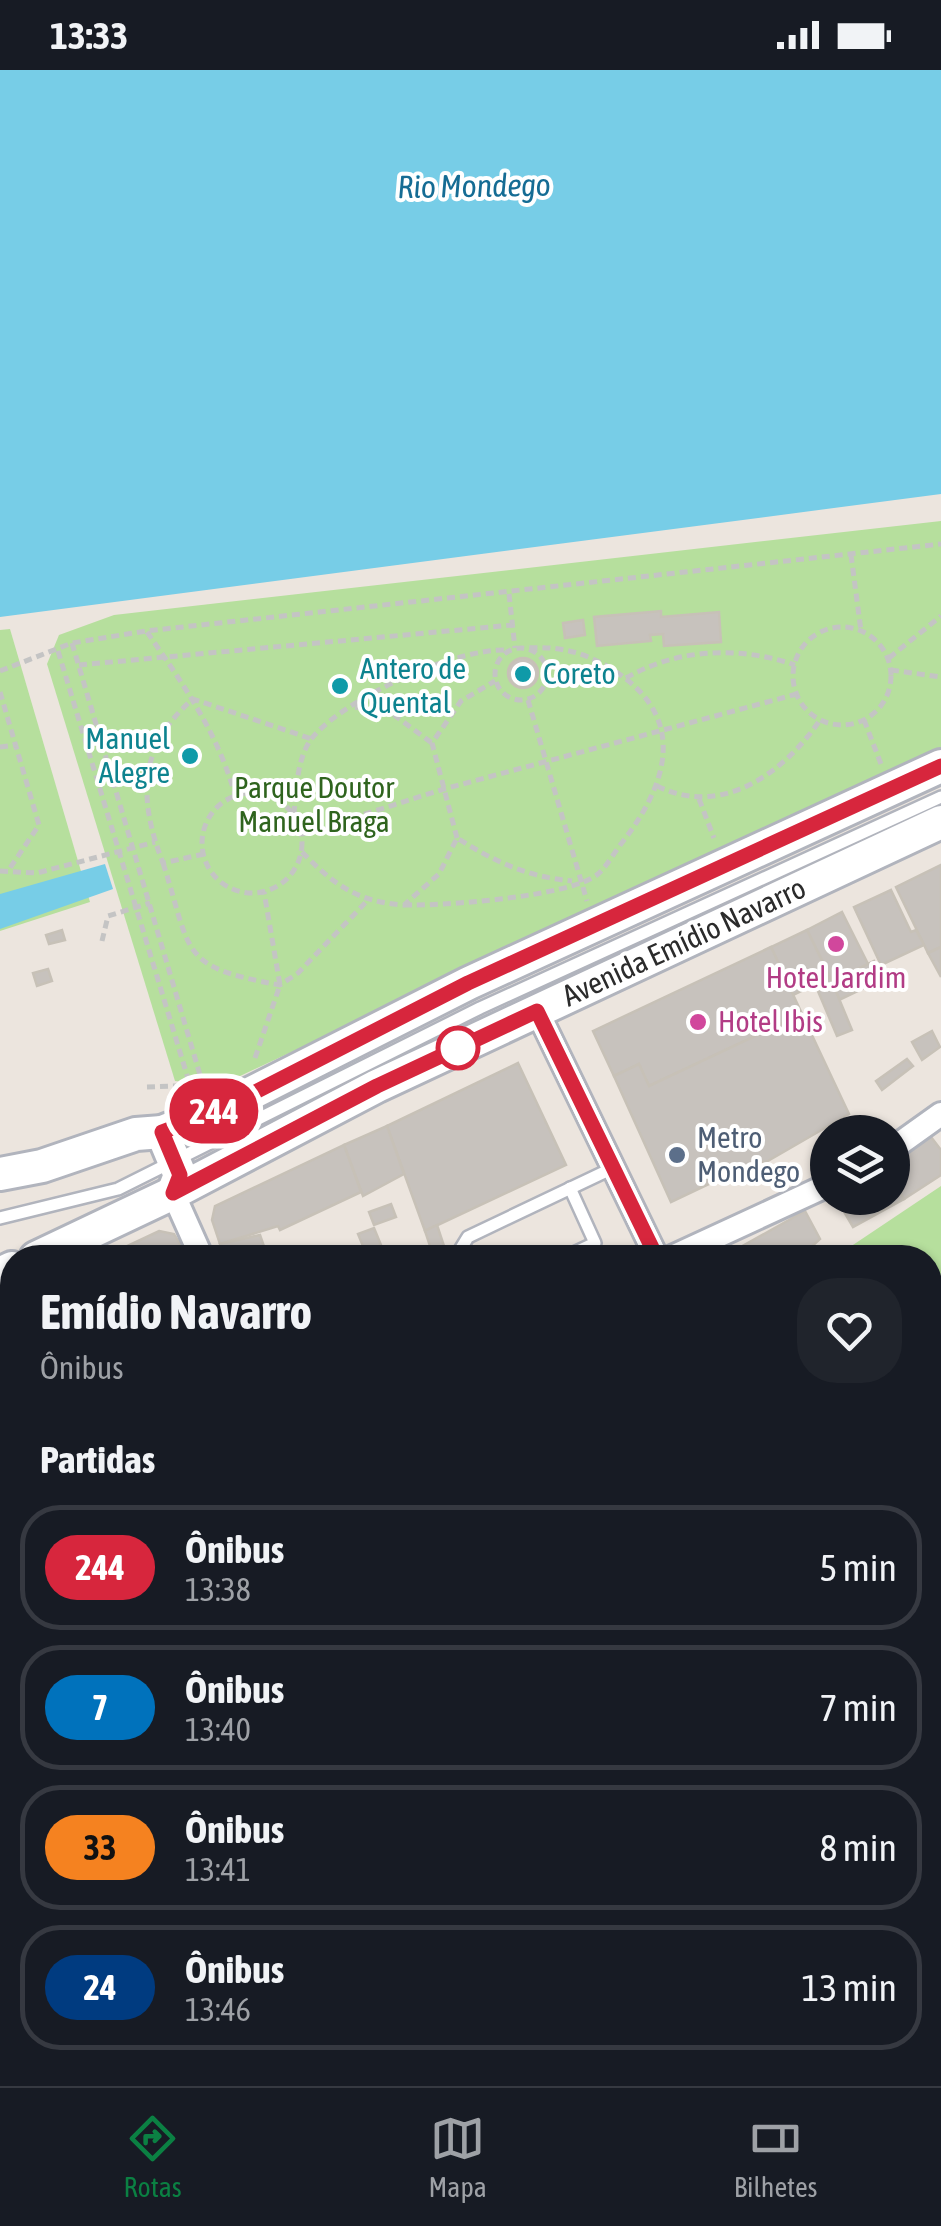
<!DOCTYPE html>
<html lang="pt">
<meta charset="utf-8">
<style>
:root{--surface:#171b24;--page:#20242c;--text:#f1f3f6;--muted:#9ea1a6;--line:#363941;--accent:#0b8043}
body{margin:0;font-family:"Asap Condensed",sans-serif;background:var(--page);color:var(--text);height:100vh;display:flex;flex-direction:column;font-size:38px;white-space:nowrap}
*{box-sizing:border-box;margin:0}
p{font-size:32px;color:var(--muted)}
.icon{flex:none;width:55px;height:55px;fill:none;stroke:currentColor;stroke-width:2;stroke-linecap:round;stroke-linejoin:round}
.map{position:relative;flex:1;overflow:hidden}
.sheet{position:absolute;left:0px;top:1175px;width:942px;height:842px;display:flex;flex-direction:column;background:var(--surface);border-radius:40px 40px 0 0;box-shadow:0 2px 8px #0004}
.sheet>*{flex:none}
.badge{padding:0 20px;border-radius:32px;font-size:35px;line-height:65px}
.controls{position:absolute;left:810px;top:1045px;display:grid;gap:20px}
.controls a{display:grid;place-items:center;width:100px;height:100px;border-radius:50%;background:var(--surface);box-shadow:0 2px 8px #0004;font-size:50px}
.map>.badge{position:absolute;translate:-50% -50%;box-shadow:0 0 0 5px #fff}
h2{padding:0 40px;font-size:38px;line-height:90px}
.round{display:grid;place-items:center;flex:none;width:105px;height:105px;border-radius:40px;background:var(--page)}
.head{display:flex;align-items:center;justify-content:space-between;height:170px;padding:0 40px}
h1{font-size:48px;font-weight:700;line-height:75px}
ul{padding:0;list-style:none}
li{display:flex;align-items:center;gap:30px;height:125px;margin:0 20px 15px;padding:0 20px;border:5px solid var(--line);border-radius:40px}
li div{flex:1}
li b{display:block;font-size:38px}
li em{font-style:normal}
li .badge{min-width:110px;font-weight:700;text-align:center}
.status{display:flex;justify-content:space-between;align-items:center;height:70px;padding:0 50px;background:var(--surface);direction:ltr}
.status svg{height:28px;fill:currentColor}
.menu{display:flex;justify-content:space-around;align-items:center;height:140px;border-top:2px solid var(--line);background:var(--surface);font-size:28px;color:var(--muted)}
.menu a{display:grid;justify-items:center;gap:5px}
.menu .on{color:var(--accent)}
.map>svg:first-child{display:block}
.industrial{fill:#dfdee5}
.green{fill:#b6df9d}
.water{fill:#77cde7}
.building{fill:#c7c2bd;stroke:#c7c1b7;stroke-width:2.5}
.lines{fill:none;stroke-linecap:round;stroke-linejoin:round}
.lane-casing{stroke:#b1b4bd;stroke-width:16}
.street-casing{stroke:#b1b4bd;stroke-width:28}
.secondary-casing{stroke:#b1b4bd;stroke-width:38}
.path{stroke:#c4c4c4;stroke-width:5;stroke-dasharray:8 5;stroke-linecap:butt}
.lane{stroke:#fff;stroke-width:11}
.street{stroke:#fff;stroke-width:22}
.secondary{stroke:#fff;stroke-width:32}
.line-casing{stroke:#fff;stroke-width:22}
.line{stroke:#d7263d;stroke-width:15}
.culture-dot{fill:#0f9aa8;stroke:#fff;stroke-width:4}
.hotel-dot{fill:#d1479c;stroke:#fff;stroke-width:4}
.stop-dot{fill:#fff;stroke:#d7263d;stroke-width:5}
.service-dot{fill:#5c6f8a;stroke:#fff;stroke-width:4}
.labels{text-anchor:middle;stroke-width:8;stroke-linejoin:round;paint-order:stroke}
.culture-label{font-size:30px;fill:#0d838f;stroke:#fff;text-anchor:start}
.park-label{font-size:30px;fill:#2f641e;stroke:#fff}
.street-label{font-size:30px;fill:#2b2b2b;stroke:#fff}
.hotel-label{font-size:30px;fill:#b23c85;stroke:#fff}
.service-label{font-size:30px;fill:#4e5e75;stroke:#fff;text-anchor:start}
.water-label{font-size:32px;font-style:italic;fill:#156c94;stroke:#fff}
</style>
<div class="status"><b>13:33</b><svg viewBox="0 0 49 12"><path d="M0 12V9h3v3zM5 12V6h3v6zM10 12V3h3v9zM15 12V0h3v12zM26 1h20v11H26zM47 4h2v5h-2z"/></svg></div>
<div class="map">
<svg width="941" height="2016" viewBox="0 0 941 2016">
<rect width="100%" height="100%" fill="#ece5de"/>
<!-- industrial -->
<path class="industrial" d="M12,1420V1496L0,1495V1422Z"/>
<!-- green -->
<g class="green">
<path d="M941,451V678L221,1015L175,1011L47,594L59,565L114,545Z"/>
<path d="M10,559L90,832L0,861V560Z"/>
<path d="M941,1116V2016H201L204,2005H930V1188L835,1187Z"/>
<path d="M0,1497L12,1498V1818L0,1813Z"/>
<path d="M72,2005H175L171,2016H66Z"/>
</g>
<!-- water -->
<g class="water">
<path d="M0,0H941V424L0,547Z"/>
<path d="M105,794L113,819L0,859V824Z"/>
</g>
<!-- building -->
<g class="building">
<path d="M661,541V547L719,542L721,572L664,576L663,564L650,565L651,571L597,576L594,547Z"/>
<path d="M583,550L585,565L565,568L563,553Z"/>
<circle cx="523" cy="603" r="15"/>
<path d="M941,795V877L928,883L896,817Z"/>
<path d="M891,820L911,862L916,860L924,875L881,895L854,837Z"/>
<path d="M842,842L868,894L832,912L807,860Z"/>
<path d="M62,860L65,870L49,874L46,865Z"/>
<path d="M807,860L830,907L793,925L771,877Z"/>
<path d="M771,877L802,944L649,1016L639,994L614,1006L593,961Z"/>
<path d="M941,877V907L928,883Z"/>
<path d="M874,891L883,909L839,930L832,912Z"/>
<path d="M48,899L52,911L37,916L33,903Z"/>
<path d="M830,907L852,960L837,966L815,914Z"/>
<path d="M802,944L849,1044L766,1092H755L671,1132L614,1006L639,994L649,1016Z"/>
<path d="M932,961L940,977L922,990L912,972Z"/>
<path d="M907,989L913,996L882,1020L876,1011Z"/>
<path d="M518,993L566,1095L425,1161L387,1056Z"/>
<path d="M387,1056L404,1104L363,1126L344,1075Z"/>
<path d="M931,1067L941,1080V1105L904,1129L892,1111V1092Z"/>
<path d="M344,1075L361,1122L280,1160L278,1156L220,1174L212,1150L215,1136Z"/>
<path d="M892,1111L904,1129L853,1157L836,1128H892Z"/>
<path d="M391,1134L396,1147L374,1155L369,1142Z"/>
<path d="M805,1141L820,1169L799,1188H721Z"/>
<path d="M437,1155L447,1185L440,1188H434L425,1161Z"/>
<path d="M374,1158L381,1175L365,1181L358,1164Z"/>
<path d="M159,1161L174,1164L189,1188H102Z"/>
<path d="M260,1165L268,1188H225L220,1174Z"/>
<path d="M12,1229V1296L0,1302V1235Z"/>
<path d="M935,1543L941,1544V1569L933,1568Z"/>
<path d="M941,1717V1754L934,1772L930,1744Z"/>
<path d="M930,1928V2016H908V2005H930Z"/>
</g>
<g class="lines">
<!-- lane casing -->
<g class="lane-casing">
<g id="lane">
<path d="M0,1148L118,1119L480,938L941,727"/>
<path d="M463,1188L460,1180L468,1167L613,1098"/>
<path d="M563,1188L595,1173L570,1118"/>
<path d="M0,1408L12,1407"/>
<path d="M0,1501L12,1503"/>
<path d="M571,2005L573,2016"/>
<path d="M641,2016L650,2005"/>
<path d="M808,2016L810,2005"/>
</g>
</g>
<!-- street casing -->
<g class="street-casing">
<g id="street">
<path d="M537,941L657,1188"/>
<path d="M892,1079L941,1044"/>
<path d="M173,1123L202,1188"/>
<path d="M670,1188L828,1115"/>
</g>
</g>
<!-- secondary casing -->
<g class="secondary-casing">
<g id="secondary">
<path d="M162,1062L180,1105L173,1123"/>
<path d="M0,1104L42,1096L136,1064L162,1062L220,1039L469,913L941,696"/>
<path d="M36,1188L173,1123L377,1016L941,752"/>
<path d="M0,1204L12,1198"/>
</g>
</g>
<!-- path -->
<g class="path">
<path d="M851,485L861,561"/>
<path d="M509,524L515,578"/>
<circle cx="842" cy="606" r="49"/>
<path d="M147,562C183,614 218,663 235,725"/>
<path d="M72,573L203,1015"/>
<circle cx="521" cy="604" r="26"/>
<path d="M58,581L190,1015"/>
<path d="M889,588L941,546"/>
<path d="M79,595L513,555"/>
<path d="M891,600L941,607"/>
<path d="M0,601L72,573L146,561L941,474"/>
<path d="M626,608C678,578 740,576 795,595"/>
<path d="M0,622L39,755L10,798"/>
<path d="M528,630L587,831"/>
<path d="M355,637L394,645L432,673"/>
<path d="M864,650L881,694"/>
<path d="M0,677L16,675"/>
<path d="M657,716C722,748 784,703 820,650"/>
<circle cx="252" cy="773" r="50"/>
<path d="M699,729L714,768"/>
<path d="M294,744C296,721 297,687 312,668C345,628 457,577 509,580"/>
<path d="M302,764L444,719L797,624"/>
<path d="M457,768L432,673L461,631L495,611"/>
<path d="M302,782C333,814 357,832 404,835L439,804L457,768C495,792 528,807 572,811"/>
<path d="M204,784L163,793C138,729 138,676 193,629L312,669"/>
<path d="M163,793C192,883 178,897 280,915L298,903L369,829"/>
<path d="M0,801L37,803L155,772"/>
<path d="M404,835C441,836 571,827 598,804C607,796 614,783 621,774C669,713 688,647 613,600C585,582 559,576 527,578"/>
<path d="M102,871L108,846L150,833"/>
<path d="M255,988L280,915L264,822"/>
<path d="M147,1017L201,1015"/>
<path d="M833,1054L838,1062"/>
<path d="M930,1459L941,1448"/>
<path d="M0,1614L12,1620"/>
<path d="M0,1737L12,1746"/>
<path d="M930,1806L941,1766"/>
<path d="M404,2016L407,2005"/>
<path d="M900,2016V2005"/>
</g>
<!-- lane -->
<use href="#lane" class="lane"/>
<!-- street -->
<use href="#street" class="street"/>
<!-- secondary -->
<use href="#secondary" class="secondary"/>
</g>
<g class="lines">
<!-- line casing -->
<g class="line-casing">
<path id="line" d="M657,1188L537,941L377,1016L173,1123L180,1105L162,1062L220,1040L468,913L941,696"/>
</g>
<!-- line -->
<use href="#line" class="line"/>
</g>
<!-- markers -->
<g class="culture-dot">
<circle cx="523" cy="604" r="10"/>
<circle cx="340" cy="616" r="10"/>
<circle cx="190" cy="686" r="10"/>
</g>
<g class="hotel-dot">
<circle cx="836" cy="874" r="10"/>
<circle cx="698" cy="952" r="10"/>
</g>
<circle class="stop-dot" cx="458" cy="978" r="20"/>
<circle class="service-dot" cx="677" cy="1085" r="10"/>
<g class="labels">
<!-- culture labels -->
<g class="culture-label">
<text x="360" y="609">Antero de<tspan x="360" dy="34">Quental</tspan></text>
<text x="543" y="614">Coreto</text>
<text x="170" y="679" text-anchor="end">Manuel<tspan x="170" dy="34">Alegre</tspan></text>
</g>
<!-- park labels -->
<g class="park-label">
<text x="314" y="728">Parque Doutor<tspan x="314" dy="34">Manuel Braga</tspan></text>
</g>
<!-- street labels -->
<g class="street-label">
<text transform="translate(684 872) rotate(-25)" y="10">Avenida Emídio Navarro</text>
</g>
<!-- hotel labels -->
<g class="hotel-label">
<text x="836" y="918">Hotel Jardim</text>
<text x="718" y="962" text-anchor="start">Hotel Ibis</text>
</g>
<!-- service labels -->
<g class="service-label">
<text x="697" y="1078">Metro<tspan x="697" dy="34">Mondego</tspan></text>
</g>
<!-- water labels -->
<g class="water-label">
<text transform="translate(474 116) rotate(-1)" y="11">Rio Mondego</text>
</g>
</g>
</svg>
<div class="controls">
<a><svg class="icon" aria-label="layers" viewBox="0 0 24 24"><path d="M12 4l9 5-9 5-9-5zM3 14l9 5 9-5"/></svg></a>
</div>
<b class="badge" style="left:214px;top:1041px;background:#d7263d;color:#fff">244</b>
<section class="sheet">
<div class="head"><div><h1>Emídio Navarro</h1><p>Ônibus</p></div><a class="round"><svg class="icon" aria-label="heart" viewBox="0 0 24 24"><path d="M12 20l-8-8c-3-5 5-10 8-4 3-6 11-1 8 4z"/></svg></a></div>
<h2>Partidas</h2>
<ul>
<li><span class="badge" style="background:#d7263d;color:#fff">244</span><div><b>Ônibus</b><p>13:38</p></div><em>5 min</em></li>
<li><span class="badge" style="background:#0072bc;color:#fff">7</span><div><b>Ônibus</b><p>13:40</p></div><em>7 min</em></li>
<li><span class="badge" style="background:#f58220;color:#111">33</span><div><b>Ônibus</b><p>13:41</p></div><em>8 min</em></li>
<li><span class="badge" style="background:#003b80;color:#fff">24</span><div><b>Ônibus</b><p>13:46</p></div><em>13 min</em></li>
</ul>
</section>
</div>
<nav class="menu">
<a class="on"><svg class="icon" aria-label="directions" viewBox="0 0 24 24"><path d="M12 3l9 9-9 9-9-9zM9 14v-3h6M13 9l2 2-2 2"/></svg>Rotas</a>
<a><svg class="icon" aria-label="map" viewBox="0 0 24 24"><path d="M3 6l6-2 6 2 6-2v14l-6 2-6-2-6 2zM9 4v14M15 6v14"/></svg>Mapa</a>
<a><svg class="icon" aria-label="tickets" viewBox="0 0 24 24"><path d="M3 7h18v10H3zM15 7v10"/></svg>Bilhetes</a>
</nav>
